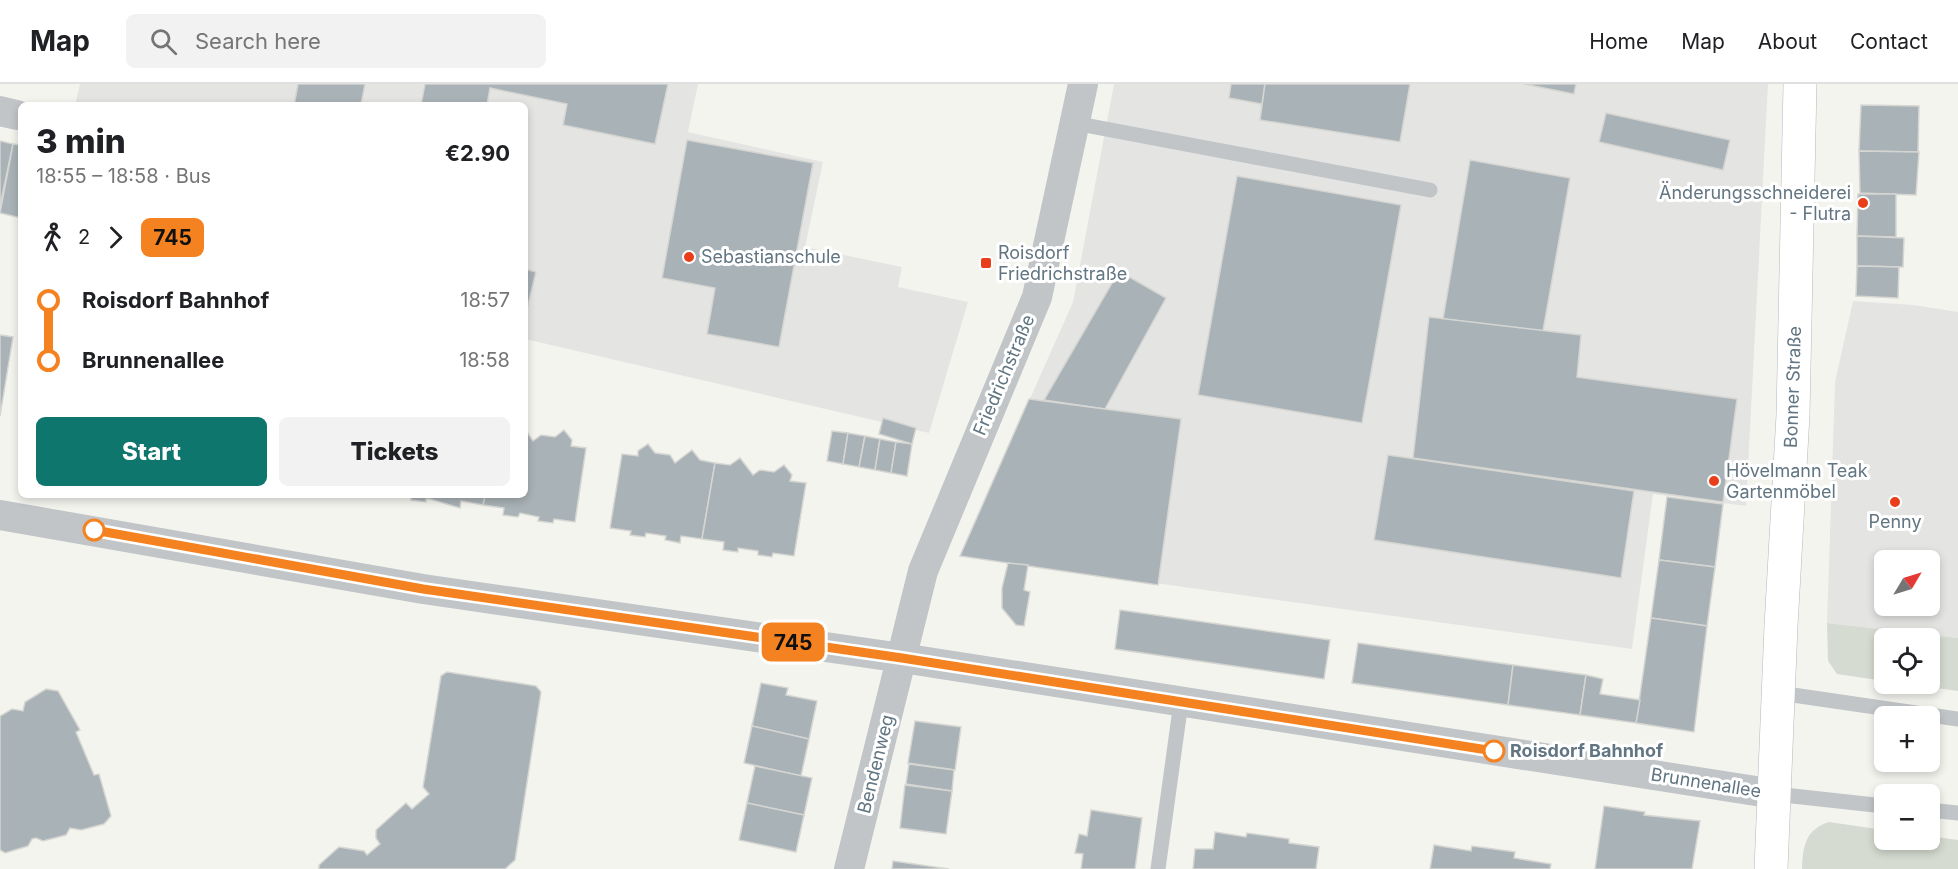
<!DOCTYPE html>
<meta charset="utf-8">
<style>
:root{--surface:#fff;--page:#f2f2f2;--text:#202124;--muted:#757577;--line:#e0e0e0;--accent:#0f766e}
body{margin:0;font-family:Inter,sans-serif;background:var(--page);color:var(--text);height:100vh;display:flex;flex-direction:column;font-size:22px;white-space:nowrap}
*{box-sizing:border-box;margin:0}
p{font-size:20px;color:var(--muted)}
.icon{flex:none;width:33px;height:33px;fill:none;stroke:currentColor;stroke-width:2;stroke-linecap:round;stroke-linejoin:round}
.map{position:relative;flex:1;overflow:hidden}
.drawer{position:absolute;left:18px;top:18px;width:510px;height:396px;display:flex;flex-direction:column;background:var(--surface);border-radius:9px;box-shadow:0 3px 9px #0003}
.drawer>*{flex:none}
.badge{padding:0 12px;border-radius:9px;font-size:21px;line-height:39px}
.needle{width:39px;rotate:52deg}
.fabs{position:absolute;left:1874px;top:466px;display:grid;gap:12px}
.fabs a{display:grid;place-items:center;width:66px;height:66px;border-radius:9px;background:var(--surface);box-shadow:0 3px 9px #0003;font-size:30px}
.map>.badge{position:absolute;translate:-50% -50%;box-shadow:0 0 0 3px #fff}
.legs{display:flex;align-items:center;gap:9px;height:66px;padding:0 18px;font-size:20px}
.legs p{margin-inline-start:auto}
.overview{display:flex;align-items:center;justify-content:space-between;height:102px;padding:0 18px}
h1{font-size:33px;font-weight:800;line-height:45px}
.cta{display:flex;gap:12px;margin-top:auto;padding:12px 18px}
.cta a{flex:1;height:69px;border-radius:9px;background:var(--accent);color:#fff;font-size:24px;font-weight:800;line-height:69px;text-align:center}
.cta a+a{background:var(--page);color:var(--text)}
ul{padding:0 18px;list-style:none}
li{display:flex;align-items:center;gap:21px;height:60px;font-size:22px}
li i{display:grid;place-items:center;width:9px;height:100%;margin:0 8px;background:currentColor}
li i::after{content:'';width:15px;height:15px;margin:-8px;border:4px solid;border-radius:50%;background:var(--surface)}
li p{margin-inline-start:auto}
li:first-child i{background:linear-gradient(#0000 50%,currentColor 0)}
li:last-child i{background:linear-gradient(currentColor 50%,#0000 0)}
header{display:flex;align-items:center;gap:36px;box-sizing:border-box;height:84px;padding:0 30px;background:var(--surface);border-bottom:2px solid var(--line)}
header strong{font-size:28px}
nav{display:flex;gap:33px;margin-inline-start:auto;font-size:21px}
.search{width:420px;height:54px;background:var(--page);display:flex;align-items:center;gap:15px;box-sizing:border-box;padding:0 21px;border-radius:9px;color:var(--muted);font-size:22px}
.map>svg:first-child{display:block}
.built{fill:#e4e5e3;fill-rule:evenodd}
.green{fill:#d5dbd0}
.building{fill:#a9b2b6;stroke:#d5d5d2;stroke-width:1.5}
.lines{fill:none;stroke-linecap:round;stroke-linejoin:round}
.secondary-casing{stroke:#b3b9bd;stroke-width:34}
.lane{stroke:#c1c5c8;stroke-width:15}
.street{stroke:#c1c5c8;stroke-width:30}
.secondary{stroke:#fff;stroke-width:33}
.line-1-casing{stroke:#fff;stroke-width:14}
.line-1{stroke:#f58220;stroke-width:9}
.poi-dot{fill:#ea3d19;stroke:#fff;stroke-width:2}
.stop-1-dot{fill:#fff;stroke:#f58220;stroke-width:3}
.labels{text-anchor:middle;stroke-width:6;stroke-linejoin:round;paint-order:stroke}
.poi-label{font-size:18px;fill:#617582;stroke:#fff;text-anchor:start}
.street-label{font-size:18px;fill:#617582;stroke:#fff}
.stop-label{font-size:18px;font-weight:bold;fill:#617582;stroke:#fff;text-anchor:start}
</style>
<header>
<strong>Map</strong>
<div class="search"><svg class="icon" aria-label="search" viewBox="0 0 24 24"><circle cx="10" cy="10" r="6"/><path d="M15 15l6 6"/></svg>Search here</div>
<nav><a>Home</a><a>Map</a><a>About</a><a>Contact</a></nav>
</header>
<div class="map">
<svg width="1958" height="785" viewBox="0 0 1958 785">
<rect width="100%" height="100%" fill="#f4f4ef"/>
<!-- built -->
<g class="built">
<path d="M80,0H698L688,48L823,78L805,163L902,183L898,203L968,218L929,349L525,255V21H75Z"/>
<path d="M1114,0H1768L1746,422L1653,410L1632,565L960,472L1073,218Z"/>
<path d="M1853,217L1914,221L1958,228V554L1827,539L1835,298ZM1884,477H1929V522H1884Z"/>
</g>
<!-- green -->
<g class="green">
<path d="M1827,539L1958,554V607L1907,600H1929V555H1884V597L1837,590L1828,577Z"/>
<path d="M1829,738L1884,746V756H1929V752L1958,756V785H1802C1803,762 1805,746 1829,738Z"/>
</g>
<!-- building -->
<g class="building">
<path d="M298,0H365L361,21H294Z"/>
<path d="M425,0H668L655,60L563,41L567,20L490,4L487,21H421Z"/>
<path d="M1231,0H1265L1262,20L1229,14Z"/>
<path d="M1265,0H1410L1400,58L1260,36Z"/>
<path d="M1524,0H1576L1574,10Z"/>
<path d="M1861,21L1919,22L1918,68L1859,67Z"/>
<path d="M1606,29L1730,56L1723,86L1599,58Z"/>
<path d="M687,56L813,79L779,263L707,250L715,204L662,194Z"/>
<path d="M0,57L13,60L0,122Z"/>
<path d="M13,60L21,61V134L0,129Z"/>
<path d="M1859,67L1919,68L1916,111L1860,109Z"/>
<path d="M1470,76L1570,94L1543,247L1443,235Z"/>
<path d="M1237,92L1401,121L1362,339L1198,311Z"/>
<path d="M1858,110H1896V153L1857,152Z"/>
<path d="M1857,152L1904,154L1903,183L1857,182Z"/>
<path d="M1857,182L1899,183L1898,214L1856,212Z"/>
<path d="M525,185L536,188L526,229H525Z"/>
<path d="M1119,187L1166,214L1105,325L1044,316Z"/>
<path d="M1429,233L1581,251L1577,293L1737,315L1723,418L1413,374Z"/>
<path d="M0,251L13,253L0,332Z"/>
<path d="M1029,315L1181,335L1158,501L960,472Z"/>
<path d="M883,334L916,344L912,360L879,350Z"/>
<path d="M525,345L533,357L541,351L555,353L564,346L572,356L571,362L586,364L575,438L554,435L553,439L538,437L539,433L520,429L518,433L503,431L504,424L483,421L485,411H525Z"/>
<path d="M832,347L848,349L843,380L827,377Z"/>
<path d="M848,349L865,352L859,383L843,380Z"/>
<path d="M865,352L880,355L875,386L859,383Z"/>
<path d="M880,355L896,358L891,389L875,386Z"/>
<path d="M896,358L912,360L907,392L891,389Z"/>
<path d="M648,360L655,369L670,371L675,379L692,366L700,376L715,379L702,455L681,452L680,459L665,456L666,452L646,449L645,453L630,451L631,447L610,444L622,370L638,372V367Z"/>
<path d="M1388,371L1634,407L1621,494L1374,456Z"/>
<path d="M740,374L753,391L760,386L774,388L784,381L792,391L790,397L806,399L794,472L773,469L772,473L758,471V467L738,464V468L723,466L724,458L702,455L715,379L730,381Z"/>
<path d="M404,411H485L483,421L461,417L460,424L430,415H426V418L411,416V412Z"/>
<path d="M1667,413L1723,420L1715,483L1659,476Z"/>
<path d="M1659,476L1715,483L1707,542L1651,534Z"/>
<path d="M1008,479L1028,481L1024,506L1030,508L1024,542L1016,541L1002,524V504Z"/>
<path d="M1120,526L1330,556L1324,595L1115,565Z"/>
<path d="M1651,534L1707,542L1694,648L1636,639Z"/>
<path d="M1358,559L1513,581L1508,621L1352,599Z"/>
<path d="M1513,581L1586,591L1580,631L1508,621Z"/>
<path d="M447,588L536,602L541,608L515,776L505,785H319V781L339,763L364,767L367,771L380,760L376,754V746L406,719L412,725L429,710L423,703L441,592Z"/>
<path d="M1586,591L1603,595L1600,610L1640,616L1636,639L1580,631Z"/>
<path d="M761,599L788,604L786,611L817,617L809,655L752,642Z"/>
<path d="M46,605L58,607L80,646L76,648L94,691L99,690L111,732L104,740L81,746L70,744L66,751L43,757L36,754L32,755L28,762L5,769L0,766V632L12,625L23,627L25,618Z"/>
<path d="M915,637L961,643L955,686L908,679Z"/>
<path d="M752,642L809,655L801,692L744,679Z"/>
<path d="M909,680L954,686L952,707L906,700Z"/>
<path d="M755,682L812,694L804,731L747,719Z"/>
<path d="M905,701L952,707L946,750L900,744Z"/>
<path d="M747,719L804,731L796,768L739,756Z"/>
<path d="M1604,722L1645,728L1644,731L1700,737L1692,785H1595Z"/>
<path d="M1091,726L1142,734L1135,785H1081L1083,770L1075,769L1079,750L1087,752Z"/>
<path d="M1215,748L1246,753L1247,749L1289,755V759L1319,763L1316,785H1193L1195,765H1213Z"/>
<path d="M1434,761L1471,767L1472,762L1515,768L1514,774L1551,780L1550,785H1430Z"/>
<path d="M893,777L949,785H892Z"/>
</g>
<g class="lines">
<!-- secondary casing -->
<g class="secondary-casing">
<path id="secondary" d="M1771,785L1781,542L1793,331L1800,0"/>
</g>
<!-- lane -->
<g class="lane">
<path d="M1074,39L1430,106"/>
<path d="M1779,609L1958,635"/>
<path d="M1775,710L1884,722"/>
<path d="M1929,726L1958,729"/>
<path d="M1158,785L1181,618"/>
</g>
<!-- street -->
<g class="street">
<path d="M0,27L17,31"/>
<path d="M0,431L423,505L902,574L1775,710"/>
<path d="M849,785L923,487L1037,213L1083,0"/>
</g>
<!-- secondary -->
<use href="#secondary" class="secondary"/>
</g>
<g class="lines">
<!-- line-1 casing -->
<g class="line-1-casing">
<path id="line-1" d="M94,446L423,505L902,574L1494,667"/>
</g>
<!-- line-1 -->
<use href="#line-1" class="line-1"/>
</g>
<!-- markers -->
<g class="poi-dot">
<circle cx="1863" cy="119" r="6"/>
<circle cx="689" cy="173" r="6"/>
<rect x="980" y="173" width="12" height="12" rx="3"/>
<circle cx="1714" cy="397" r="6"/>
<circle cx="1895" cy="418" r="6"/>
</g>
<g class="stop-1-dot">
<circle cx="94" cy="446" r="10"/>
<circle cx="1494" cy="667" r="10"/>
</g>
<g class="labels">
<!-- poi labels -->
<g class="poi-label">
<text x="1851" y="115" text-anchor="end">Änderungsschneiderei<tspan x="1851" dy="21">- Flutra</tspan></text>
<text x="998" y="175">Roisdorf<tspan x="998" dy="21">Friedrichstraße</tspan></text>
<text x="701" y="179">Sebastianschule</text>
<text x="1726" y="393">Hövelmann Teak<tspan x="1726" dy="21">Gartenmöbel</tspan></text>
<text x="1895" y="444" text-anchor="middle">Penny</text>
</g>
<!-- street labels -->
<g class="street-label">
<text transform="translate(1004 291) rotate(-67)" y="6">Friedrichstraße</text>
<text transform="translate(1793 303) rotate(-88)" y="6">Bonner Straße</text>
<text transform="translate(876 680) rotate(-76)" y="6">Bendenweg</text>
<text transform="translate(1706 699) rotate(9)" y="6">Brunnenallee</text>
</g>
<!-- stop labels -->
<g class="stop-label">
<text x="1510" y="673">Roisdorf Bahnhof</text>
</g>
</g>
</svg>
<div class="fabs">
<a><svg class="needle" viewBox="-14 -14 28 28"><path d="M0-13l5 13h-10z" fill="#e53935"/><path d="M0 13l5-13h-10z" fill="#757577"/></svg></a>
<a><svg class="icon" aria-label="locate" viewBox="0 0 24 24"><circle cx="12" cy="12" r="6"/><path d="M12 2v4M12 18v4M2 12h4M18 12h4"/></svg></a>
<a>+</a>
<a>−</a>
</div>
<b class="badge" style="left:793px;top:558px;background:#f58220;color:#111">745</b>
<section class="drawer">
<div class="overview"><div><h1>3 min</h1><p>18:55 – 18:58 · Bus</p></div><b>€2.90</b></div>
<div class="legs"><svg class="icon" aria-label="walk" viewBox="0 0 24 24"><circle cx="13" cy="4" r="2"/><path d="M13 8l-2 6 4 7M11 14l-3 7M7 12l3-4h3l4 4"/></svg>2<svg class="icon" aria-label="forward" viewBox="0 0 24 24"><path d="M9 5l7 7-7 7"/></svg><b class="badge" style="background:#f58220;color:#111">745</b></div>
<ul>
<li><i style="color:#f58220"></i><b>Roisdorf Bahnhof</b><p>18:57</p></li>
<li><i style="color:#f58220"></i><b>Brunnenallee</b><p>18:58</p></li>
</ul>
<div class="cta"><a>Start</a><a>Tickets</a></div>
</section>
</div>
